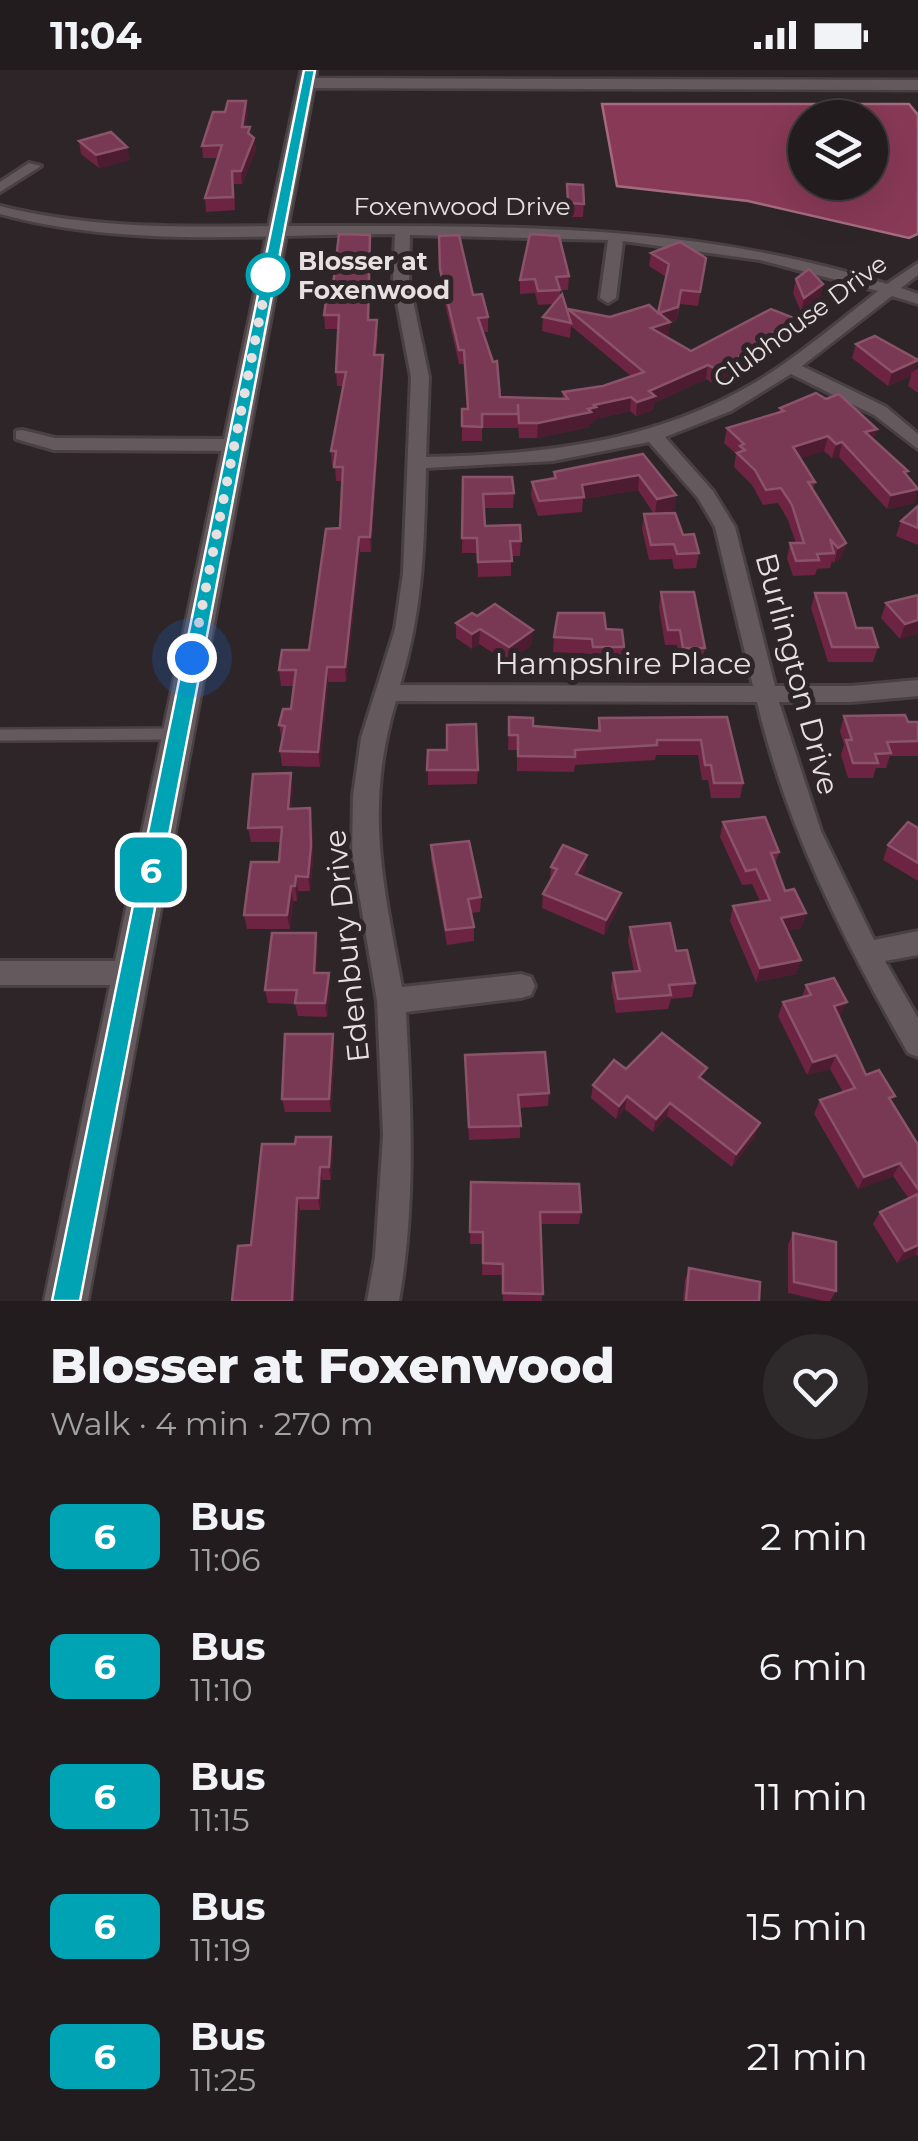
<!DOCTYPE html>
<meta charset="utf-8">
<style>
:root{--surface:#221c1e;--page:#2e292b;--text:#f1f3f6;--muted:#a2a1a4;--line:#3f3a3c}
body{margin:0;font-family:Montserrat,sans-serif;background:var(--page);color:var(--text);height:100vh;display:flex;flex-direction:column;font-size:38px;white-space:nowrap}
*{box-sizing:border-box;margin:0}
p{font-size:32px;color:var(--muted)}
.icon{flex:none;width:55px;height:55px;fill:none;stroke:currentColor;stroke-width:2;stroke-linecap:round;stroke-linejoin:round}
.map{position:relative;height:1231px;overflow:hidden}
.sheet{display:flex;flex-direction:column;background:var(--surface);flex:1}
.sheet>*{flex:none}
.badge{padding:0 20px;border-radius:15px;font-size:35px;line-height:65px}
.tools{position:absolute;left:788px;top:30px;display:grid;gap:20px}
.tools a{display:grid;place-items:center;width:100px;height:100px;border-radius:50%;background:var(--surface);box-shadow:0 10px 40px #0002,0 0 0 2px var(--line);font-size:50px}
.you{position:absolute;width:50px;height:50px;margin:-25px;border:8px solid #fff;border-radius:50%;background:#1a73e8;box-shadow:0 0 0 15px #1a73e833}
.map>.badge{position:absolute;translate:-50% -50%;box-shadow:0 0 0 5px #fff}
.round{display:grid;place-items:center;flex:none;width:105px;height:105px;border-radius:52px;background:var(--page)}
.headline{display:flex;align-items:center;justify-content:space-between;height:170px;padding:0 50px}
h1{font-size:48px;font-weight:800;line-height:75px}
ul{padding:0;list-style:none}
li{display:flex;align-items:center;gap:30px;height:130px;padding:0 50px}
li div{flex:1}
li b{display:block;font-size:38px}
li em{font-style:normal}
li .badge{min-width:110px;font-weight:700;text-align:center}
.status{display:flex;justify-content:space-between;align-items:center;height:70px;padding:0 50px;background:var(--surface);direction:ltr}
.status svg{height:28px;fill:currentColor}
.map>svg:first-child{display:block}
.water{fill:#883955;stroke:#a46b7f;stroke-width:2.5;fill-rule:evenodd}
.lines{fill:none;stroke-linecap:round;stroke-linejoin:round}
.lane-casing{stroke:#484043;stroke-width:16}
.street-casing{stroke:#484043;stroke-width:6}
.secondary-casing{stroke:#484043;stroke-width:5}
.lane{stroke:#64595c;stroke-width:11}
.street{fill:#64595c;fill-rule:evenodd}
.secondary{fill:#64595c;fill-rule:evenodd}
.wall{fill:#6c2442}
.shaded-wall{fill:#4e1c30}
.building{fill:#793853;stroke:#8a5369;stroke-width:2.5}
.line{fill:#00a3b4;stroke:#fff;stroke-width:2.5}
.walk{stroke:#e6e0e1;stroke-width:10;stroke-dasharray:0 18}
.stop-dot{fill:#fff;stroke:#00a3b4;stroke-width:5}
.labels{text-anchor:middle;stroke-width:10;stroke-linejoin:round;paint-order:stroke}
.far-street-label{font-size:25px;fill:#e6e0e1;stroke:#2e2528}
.far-stop-label{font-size:25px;font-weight:bold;fill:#e6e0e1;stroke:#2e2528;text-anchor:start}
.street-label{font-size:30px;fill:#e6e0e1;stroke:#2e2528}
</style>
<div class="status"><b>11:04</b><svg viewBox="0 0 49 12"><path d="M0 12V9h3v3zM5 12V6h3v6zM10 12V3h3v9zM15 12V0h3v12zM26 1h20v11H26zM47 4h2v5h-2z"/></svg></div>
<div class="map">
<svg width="918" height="1231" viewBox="0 0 918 1231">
<rect width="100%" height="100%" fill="#2e2528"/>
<!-- water -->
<path class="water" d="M602,34H909L918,45V164L909,168L748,131L617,116ZM805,48H870V112H805Z"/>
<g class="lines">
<!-- lane casing -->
<g class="lane-casing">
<path id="lane" d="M0,665L177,664"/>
</g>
<!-- street casing -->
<g class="street-casing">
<g id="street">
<path d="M29,93L41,96L0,122V112Z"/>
<path d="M0,136C103,162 204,156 309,156C507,156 697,153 887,214L918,193V205L901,218L918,224V234L892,226L802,296L886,337L918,364V379L874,345L791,304L731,341L665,367L713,421L735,457L775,616H851L918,610V626L851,632H779L821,761L874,870L918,861V885L885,891L918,948V987L908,983C844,871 787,759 757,632L396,631C364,737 383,813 402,917L521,904L531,907L535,916L531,925L521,928L406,942C411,1039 416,1135 399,1231H367L375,1187L383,1065L377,931L352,782L353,726L361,668L395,559L403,503L411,307L393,211L395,164C264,164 128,179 0,144ZM410,165L608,170L600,228L608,233L616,228L623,171L760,190L878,221C838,252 799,286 756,312C654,372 543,385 426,387L429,307L409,211ZM649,372L698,428L715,457L753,616L400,615C423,539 424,477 426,398L553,391Z"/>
<path d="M22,360L55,368L233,369L242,375L233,381L54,380L16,369V361Z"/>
<path d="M0,891H132L142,895L146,903L142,911L132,915H0Z"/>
</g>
</g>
<!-- secondary casing -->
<g class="secondary-casing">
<path id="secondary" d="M301,0H317L316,8L918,10V20L314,18L88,1231H44Z"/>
</g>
<!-- lane -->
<use href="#lane" class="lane"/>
<!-- street -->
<use href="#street" class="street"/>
<!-- secondary -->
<use href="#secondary" class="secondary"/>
</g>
<!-- wall -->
<g class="wall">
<path d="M248,43L245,57L254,68L256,80L242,114H234L235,140L206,142L205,128L218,88H203L202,76Z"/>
<path d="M79,71L130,90L99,98L81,84Z"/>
<path d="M567,114L584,134L583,147H567Z"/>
<path d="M439,166L488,247V262H483L500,327L562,329L563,322L603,316L631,306L571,256L570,268L542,261L543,247L554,234L538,235L535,223L520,224V210L569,206L568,220H560V226L567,242L568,239L610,247L658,243L666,207L649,196L651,183L706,188L698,236L680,234L676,251L670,253L668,266L667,267L691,281L791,262L739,300L714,314L706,309L654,333L653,340L636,346L630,341L595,349L594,352L590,353V357L537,368H519L518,356V358H482V371H462V339H467L464,294H459L440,212Z"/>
<path d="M371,178L369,250L378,264L376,285H383V300L371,482H360L346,612H328L320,697L282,696L280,681L282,670L279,655L291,639L294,616H281L279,600L309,580L340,458L342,411H336L335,396H332L331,381L343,316H337L336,302L339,259H325L324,245L332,224Z"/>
<path d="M796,209L823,214L820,228L801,242L793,223Z"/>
<path d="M856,274L915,300L918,299V323L908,316L911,306L888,316L852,288Z"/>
<path d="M780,338L874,371L907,405L915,433L887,439L839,387L832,388L824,381L800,388L815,412L813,420L846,473L841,488L834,493L832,491L830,498L817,499L815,505L793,506L787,488L790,473H796L788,450L778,433L763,435L752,415L734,397L736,384L724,373L727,358L779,342Z"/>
<path d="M643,384L676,425L674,440L658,444L683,465L699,483L696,498L674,499L672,489L649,490L642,459L644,444H654L638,420L583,429L582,442L538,446L531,426L532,412L553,409L554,402Z"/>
<path d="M463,407L514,423L513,438H484L485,456L521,471L520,486H511V506L478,507L477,483H462Z"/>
<path d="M918,436V475L896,466L901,451Z"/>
<path d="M661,522L705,578L702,593H680L677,575H665L659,537Z"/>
<path d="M815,523L878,577L873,592H828L811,538Z"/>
<path d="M918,525L900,569L881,548L886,533Z"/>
<path d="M472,543L532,575L508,592L479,574L472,579L456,568V553Z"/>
<path d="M606,559L624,577L622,592H591V584L553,582L554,567Z"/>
<path d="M844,646L918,652V686H890L886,698H876L873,708H848L841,685L844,675L840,661Z"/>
<path d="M509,647L533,656L597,660L599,648L727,647L743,713L740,728H711L708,710H702L698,685H656L655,690L575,695L574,702L517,701V680H508Z"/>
<path d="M428,680L478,700L477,714L428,715Z"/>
<path d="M293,718L291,739L312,753L313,790L310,821H298L297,831H293L290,859H247L244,845L279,792L281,772H251L248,758Z"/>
<path d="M723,752L779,782L775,794L785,821L806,843L801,858L787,860L801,890L796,904L756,912L730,851L733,836L760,831L752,814L742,815L720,767Z"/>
<path d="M918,758V811L883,790L888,775Z"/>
<path d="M431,775L481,827L480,842L471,843L474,857V871L447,875L431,790Z"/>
<path d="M587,785L585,799L581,807L621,823L618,837L604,865L542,838L543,824L550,811L551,797Z"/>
<path d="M630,857L676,881L695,913L692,927L671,929L668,939L616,943L611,917L613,903L634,901L628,871Z"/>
<path d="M318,878L316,903H329L330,917L327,947L298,946L295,934L268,933L265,920Z"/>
<path d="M806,915L841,946L839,947L866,1005L891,1032L918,1075V1187L916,1184L897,1193L873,1154L880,1142L909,1129L893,1106L858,1119L814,1044L820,1030L843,1022L830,999L807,1005L778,946L783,932L802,927Z"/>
<path d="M335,978L331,1042H285L282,1029Z"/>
<path d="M465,985L549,1023L548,1036L520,1038V1068L469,1070Z"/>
<path d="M626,999L703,1010L755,1066L732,1097L667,1046L653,1062L625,1039L616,1049L591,1028L593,1015Z"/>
<path d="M331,1067L333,1080L331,1110H322L320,1140H300L251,1175Z"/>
<path d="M471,1112L581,1142L579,1154H541L542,1231H503L502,1205H482L483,1174H470Z"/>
<path d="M793,1163L836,1221L830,1231H823L788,1223V1175Z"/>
<path d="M689,1198L759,1231H683L685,1210Z"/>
</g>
<!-- shaded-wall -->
<g class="shaded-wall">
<path d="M246,31L248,43L243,70L242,57Z"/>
<path d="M254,68L256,80L242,114L241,101Z"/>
<path d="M127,77L130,90L99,98L96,85Z"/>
<path d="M370,165L371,178L368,264V250Z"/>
<path d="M823,214L820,228L801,242L804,228Z"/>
<path d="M681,220L676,251L670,253L668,266L650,272L651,258L659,243Z"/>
<path d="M794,248L791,262L739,300L714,314L716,299Z"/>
<path d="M383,285V300L371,482L370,467Z"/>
<path d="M918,290L914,303L912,301L911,306L888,316L892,302Z"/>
<path d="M708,295L706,309L654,333L653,340L636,346L637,332L649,321Z"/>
<path d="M631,327L630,341L595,349L594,352L590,353V357L537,368L538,353L588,339L594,335Z"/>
<path d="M877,359L873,374L865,362Z"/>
<path d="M828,366L824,381L790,392L793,377Z"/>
<path d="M842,372L839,387L832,388L836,374Z"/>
<path d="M639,405L638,420L583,429L582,415Z"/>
<path d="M918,419L915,433L887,439L891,425Z"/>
<path d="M676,425L674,440L655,444L657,429Z"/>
<path d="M359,467L360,482L346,612L345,597Z"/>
<path d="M846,473L841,488L834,493L838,478Z"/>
<path d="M918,550V564L900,569L905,554Z"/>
<path d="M480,559L479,574L472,579V564Z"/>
<path d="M533,560L532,575L508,592L509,577Z"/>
<path d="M327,597L328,612L320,697L318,682Z"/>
<path d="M291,703L293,718L290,754L288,739Z"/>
<path d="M310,738L312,753L313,790L310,821L308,807Z"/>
<path d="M587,785L585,799L574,819L576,804Z"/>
<path d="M296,806L298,821L297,831L295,816Z"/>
<path d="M291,816L293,831L290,859L287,845Z"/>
<path d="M621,823L618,837L604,865L606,850Z"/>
<path d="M806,843L801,858L777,862L781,848Z"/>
<path d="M316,863L318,878L316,917L314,903Z"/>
<path d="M801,890L796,904L756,912L760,898Z"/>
<path d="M329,903L330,917L327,947L325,933Z"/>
<path d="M847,932L841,946L828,949L834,936Z"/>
<path d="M333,964L335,978L331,1042L329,1029Z"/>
<path d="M836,985L830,999L807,1005L813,992Z"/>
<path d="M627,1026L625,1039L616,1049L619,1036Z"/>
<path d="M670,1033L667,1046L653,1062L656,1049Z"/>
<path d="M760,1053L755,1066L732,1097L736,1084Z"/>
<path d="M331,1067L333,1080L331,1110L329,1097Z"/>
<path d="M900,1093L893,1106L858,1119L864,1107Z"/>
<path d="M320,1097L322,1110L320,1140L318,1128Z"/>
<path d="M297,1128L300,1140L295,1231H292Z"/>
<path d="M918,1175L916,1184L897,1193L905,1181Z"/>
</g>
<!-- building -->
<g class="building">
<path d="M228,31H246L242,57H250L248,63L254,68L241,101H232L233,127L205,128L222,75L202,76L213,42H225Z"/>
<path d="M111,62L127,77L96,85L79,71Z"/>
<path d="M567,114L583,115L584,134L568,133Z"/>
<path d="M339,164L370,165L368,250H377L374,285H383L370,467H359L345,597H327L318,682L280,681L285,656L279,655L283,639H291L296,600H279L282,580H309L326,459L340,458L343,397H334L336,381H331L346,302H336L339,245H324L327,224H332Z"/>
<path d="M530,164L559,166L569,206L556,207L560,220L538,221L535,209L520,210Z"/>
<path d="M459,165L473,225L482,224L488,247L478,248L493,292L497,291L500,327L568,329L563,322L603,316L644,302L568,239L610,247L649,235L658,243L669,194L651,183L680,172L706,188L700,222L681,220L678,237L659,243L670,252L651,258L691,281L771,239L794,248L742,285L716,299L708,295L649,321L655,326L637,332L631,327L594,335L596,337L588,339L591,342L538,353H519L518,334V344H482V357L462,356V339H468L464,280H459L440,199L439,166Z"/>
<path d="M809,199L823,214L804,228L796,209Z"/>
<path d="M562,224L571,253L543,247Z"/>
<path d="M875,266L918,290L892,302L856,274Z"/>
<path d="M816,323L826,329L839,324L877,359L865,362L908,401L904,402L918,419L891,425L842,372L836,374L828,366L793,377L815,412H808L846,473L838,478L830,469L834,483L817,484L819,490L796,491L790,473H804L792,435L781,418L766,420L755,400L737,383L745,380L740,376L744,374L727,358L784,341L780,338Z"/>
<path d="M643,384L676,425L657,429L639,405L582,415L584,427L539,431L532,412L556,408L554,402Z"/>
<path d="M463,407H512L514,423L483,424L485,456L520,455L521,471H510L512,491L478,492L477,468H462Z"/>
<path d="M918,436V458L901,451Z"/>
<path d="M675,443L683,465L694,464L699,483L677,484L674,474L651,475L644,444Z"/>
<path d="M661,522H694L705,578H683L680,560H668Z"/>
<path d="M815,523H846L856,558H872L878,577H832Z"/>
<path d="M918,525V550L905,554L886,533Z"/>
<path d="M495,534L533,560L509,577L480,559L472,564L456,553L472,543L477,546Z"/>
<path d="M558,543H604L606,559L622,560L624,577H593L592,569L554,567Z"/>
<path d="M905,645L908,652H918V671L887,672L891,683L875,684L878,693H853L846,670H852L844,646Z"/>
<path d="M509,647L533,648V656L600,661L599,648L727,647L743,713H714L711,695H705L701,670H657V675L575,680V687L518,686V665H509Z"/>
<path d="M476,654L478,700H427L428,680H447V655Z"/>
<path d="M291,703L288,739L310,738L311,776L308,807L296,806L295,816H291L287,845H244L251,792H279L282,757L248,758L253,704Z"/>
<path d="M765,747L779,782L771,783L785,821L794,819L806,843L781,848L801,890L760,898L733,836L770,830L756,799L746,801L723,752Z"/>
<path d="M908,752L918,758V793L888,775Z"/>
<path d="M469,771L481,827L468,829L474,857L446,860L431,775Z"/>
<path d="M563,775L587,785L576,804L621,823L606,850L543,824L557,799L551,797Z"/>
<path d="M670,853L676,881L687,880L695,913L669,915L671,925L618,929L613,903L640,901L630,857Z"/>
<path d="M272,863H316L314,903H329L325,933H295L297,920H265Z"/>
<path d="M834,908L847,932L834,936L866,1005L879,1000L895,1026L889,1028L918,1075V1119L900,1093L864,1107L820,1030L855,1018L836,985L813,992L783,932L811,925L806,915Z"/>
<path d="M662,963L707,998L699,1007L760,1053L736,1084L670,1033L656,1049L627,1026L619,1036L593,1015L614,990L626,999Z"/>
<path d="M285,964H333L329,1029H282Z"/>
<path d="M545,982L549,1023L518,1025L521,1056L469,1057L465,985Z"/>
<path d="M296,1067H331L329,1097H320L318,1128H297L292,1231H232L238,1176L251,1175L262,1074H295Z"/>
<path d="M471,1112L579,1114L581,1142H540L543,1224L503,1223V1194L483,1193V1162H470Z"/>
<path d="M918,1124V1175L905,1181L880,1142Z"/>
<path d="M793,1163L836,1172V1221L794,1212Z"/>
<path d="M689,1198L760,1212L759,1231H686Z"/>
</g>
<!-- line -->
<path class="line" d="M304,0H315L80,1231H52Z"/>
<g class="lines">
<!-- walk -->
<path class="walk" d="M192,588L270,196L268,205"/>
</g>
<!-- markers -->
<circle class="stop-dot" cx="268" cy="205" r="20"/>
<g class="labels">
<!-- far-street labels -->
<g class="far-street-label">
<text x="462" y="145">Foxenwood Drive</text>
<text transform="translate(800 251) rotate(-36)" y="9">Clubhouse Drive</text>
</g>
<!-- far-stop labels -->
<g class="far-stop-label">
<text x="298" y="200">Blosser at<tspan x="298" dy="29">Foxenwood</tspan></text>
</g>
<!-- street labels -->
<g class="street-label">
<text x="623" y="604">Hampshire Place</text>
<text transform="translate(797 604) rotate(75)" y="10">Burlington Drive</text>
<text transform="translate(347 876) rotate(-96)" y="10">Edenbury Drive</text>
</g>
</g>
</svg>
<div class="tools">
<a><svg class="icon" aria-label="layers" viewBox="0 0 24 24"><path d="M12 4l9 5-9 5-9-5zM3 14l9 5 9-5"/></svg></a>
</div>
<div class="you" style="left:192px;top:588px"></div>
<b class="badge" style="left:151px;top:800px;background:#00a3b4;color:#fff">6</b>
</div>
<section class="sheet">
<div class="headline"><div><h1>Blosser at Foxenwood</h1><p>Walk · 4 min · 270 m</p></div><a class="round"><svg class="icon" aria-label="heart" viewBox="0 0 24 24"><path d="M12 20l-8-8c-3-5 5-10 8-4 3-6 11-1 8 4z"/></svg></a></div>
<ul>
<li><span class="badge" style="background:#00a3b4;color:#fff">6</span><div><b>Bus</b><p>11:06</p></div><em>2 min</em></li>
<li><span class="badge" style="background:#00a3b4;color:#fff">6</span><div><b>Bus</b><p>11:10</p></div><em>6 min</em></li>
<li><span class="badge" style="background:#00a3b4;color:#fff">6</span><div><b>Bus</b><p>11:15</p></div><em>11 min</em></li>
<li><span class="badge" style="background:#00a3b4;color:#fff">6</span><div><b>Bus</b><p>11:19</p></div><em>15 min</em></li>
<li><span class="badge" style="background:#00a3b4;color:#fff">6</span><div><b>Bus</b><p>11:25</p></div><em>21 min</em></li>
</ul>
</section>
